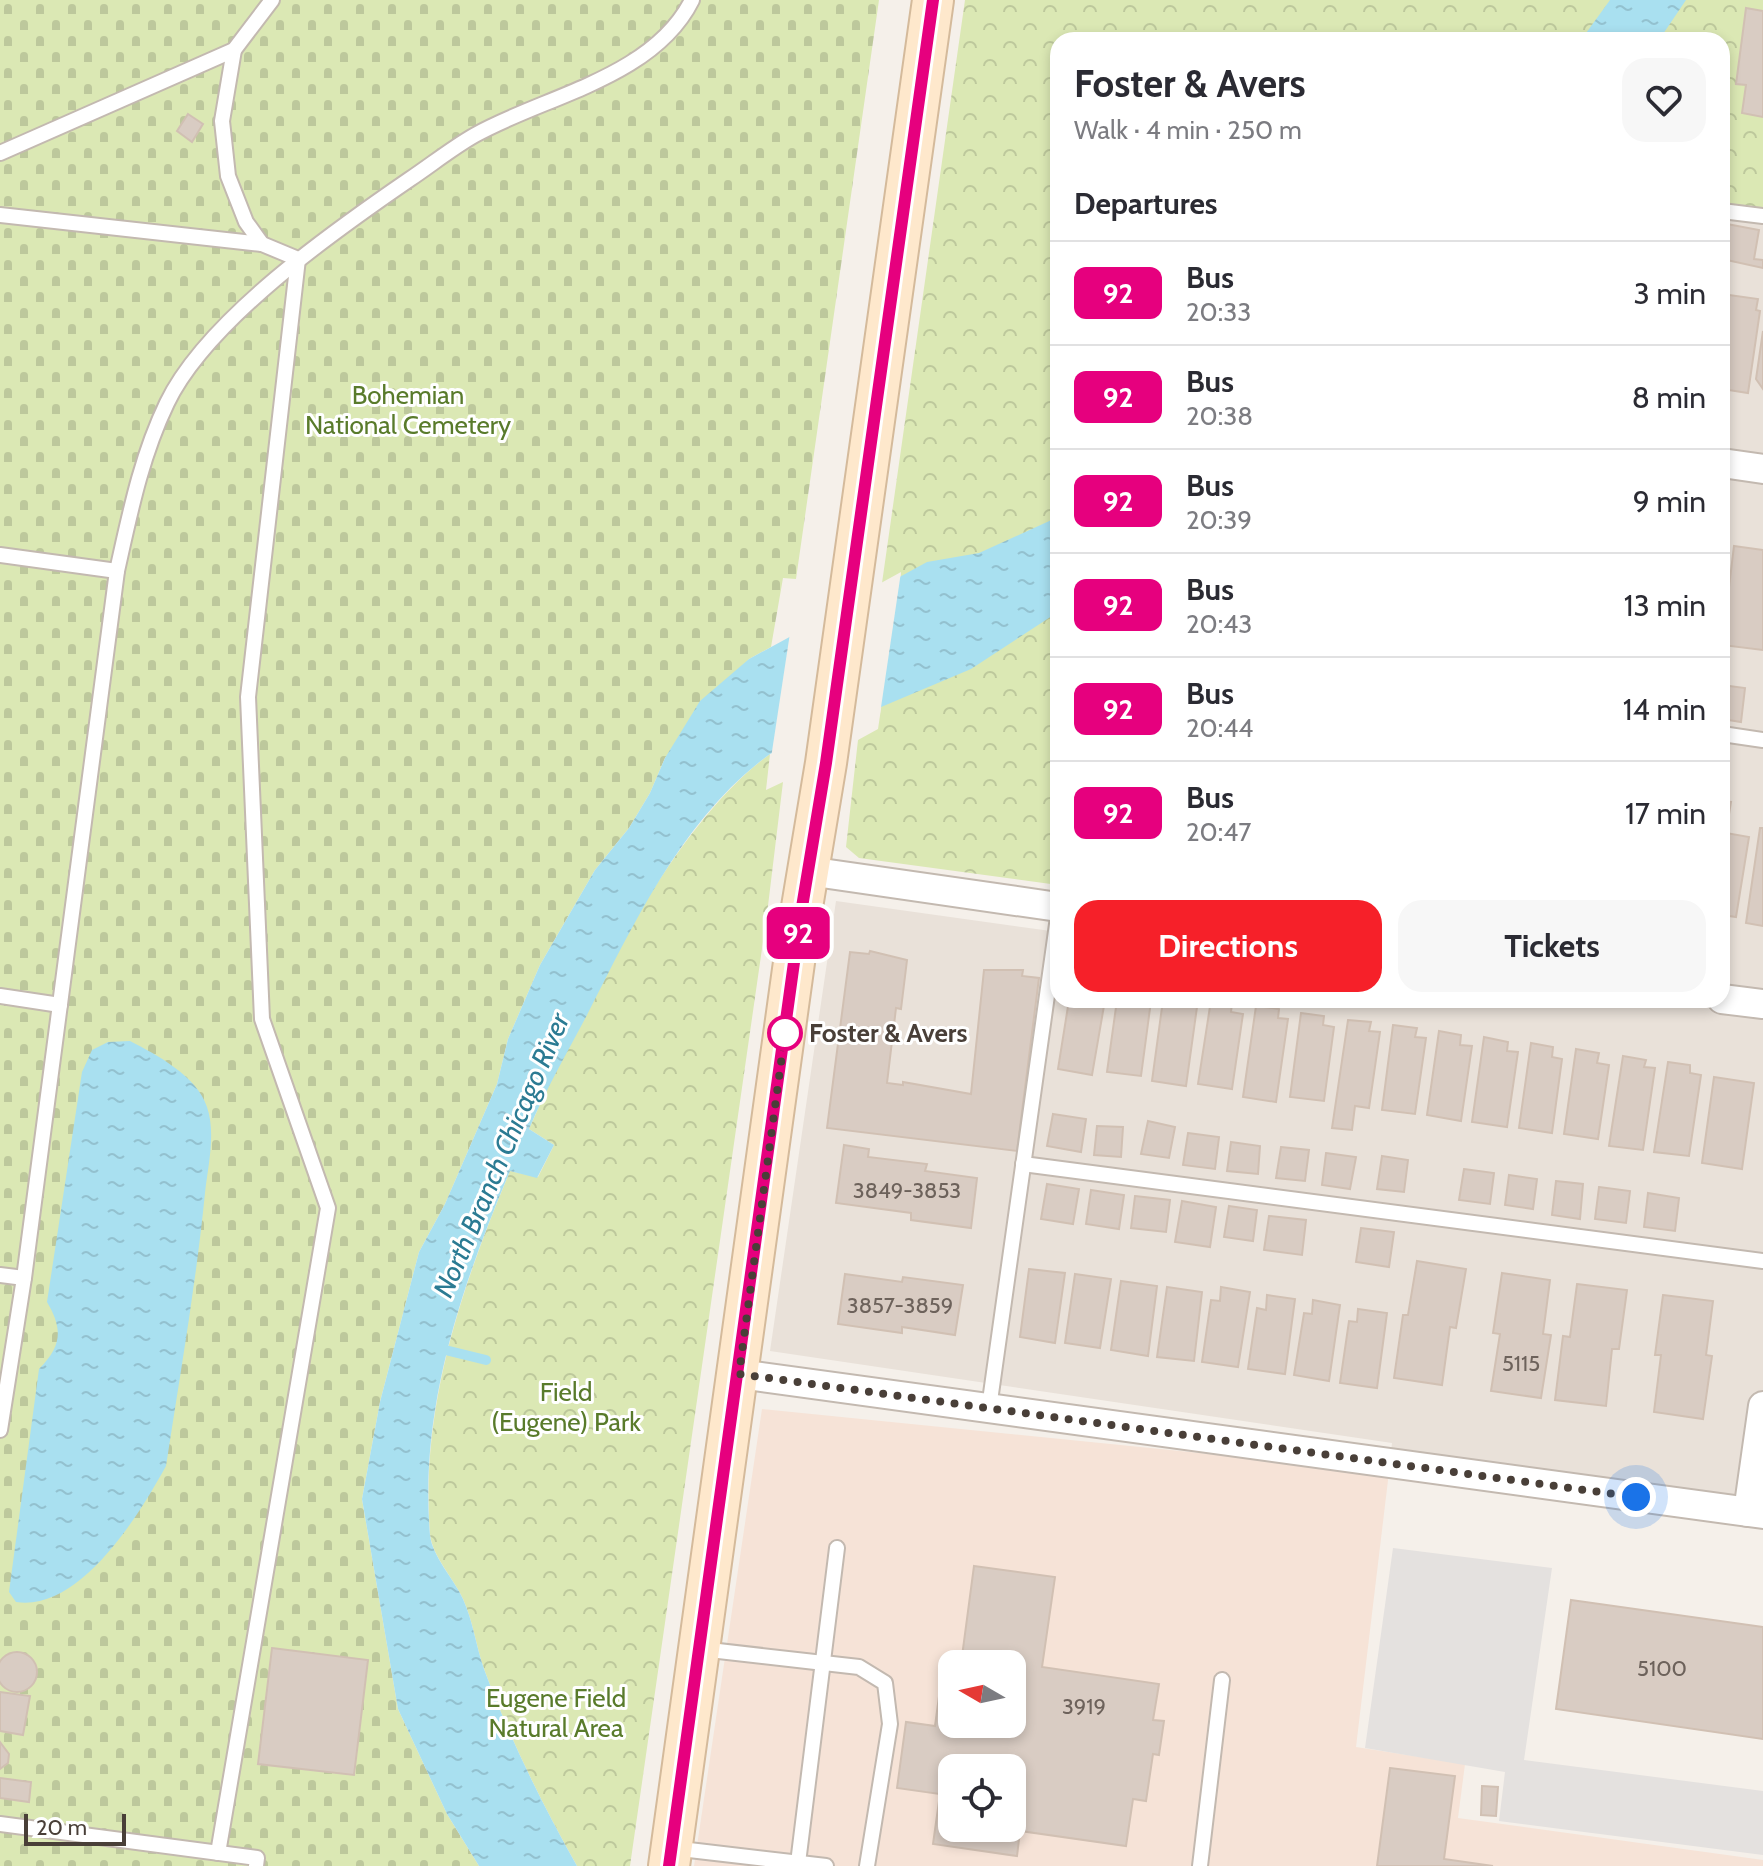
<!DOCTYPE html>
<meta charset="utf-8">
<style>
:root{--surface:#fff;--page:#f7f7f7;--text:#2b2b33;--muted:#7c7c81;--line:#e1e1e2;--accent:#f62029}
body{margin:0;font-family:Cabin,sans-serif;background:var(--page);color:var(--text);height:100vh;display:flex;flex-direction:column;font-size:30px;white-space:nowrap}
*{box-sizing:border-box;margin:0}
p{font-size:26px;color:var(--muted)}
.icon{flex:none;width:44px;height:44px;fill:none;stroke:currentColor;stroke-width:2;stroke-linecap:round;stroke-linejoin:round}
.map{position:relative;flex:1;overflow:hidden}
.sheet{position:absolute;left:1050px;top:32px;width:680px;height:976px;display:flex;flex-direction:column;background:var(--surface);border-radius:24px;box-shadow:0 4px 12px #0003}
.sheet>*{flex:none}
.badge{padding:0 16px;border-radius:12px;font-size:28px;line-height:52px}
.needle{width:52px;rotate:279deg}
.tools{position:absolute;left:938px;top:1650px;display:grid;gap:16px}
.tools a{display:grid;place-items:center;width:88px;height:88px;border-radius:16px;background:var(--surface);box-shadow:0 4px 12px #0003;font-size:40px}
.scale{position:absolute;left:24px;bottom:20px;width:102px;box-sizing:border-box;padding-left:8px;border:4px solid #493f38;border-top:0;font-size:22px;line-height:28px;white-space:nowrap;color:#493f38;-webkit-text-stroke:6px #fff;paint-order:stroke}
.you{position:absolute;width:40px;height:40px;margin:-20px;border:6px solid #fff;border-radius:50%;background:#1a73e8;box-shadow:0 0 0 12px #1a73e833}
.map>.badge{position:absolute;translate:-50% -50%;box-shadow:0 0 0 4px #fff}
h2{padding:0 24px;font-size:30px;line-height:72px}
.round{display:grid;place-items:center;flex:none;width:84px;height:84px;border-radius:24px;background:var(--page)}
.head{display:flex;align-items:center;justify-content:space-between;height:136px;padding:0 24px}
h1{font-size:38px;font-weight:700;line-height:60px}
.primary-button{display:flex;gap:16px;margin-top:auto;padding:16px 24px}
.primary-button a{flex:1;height:92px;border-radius:24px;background:var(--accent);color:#fff;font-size:32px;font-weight:700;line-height:92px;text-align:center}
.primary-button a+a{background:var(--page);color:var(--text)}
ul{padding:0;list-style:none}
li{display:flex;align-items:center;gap:24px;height:104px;padding:0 24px;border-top:2px solid var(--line)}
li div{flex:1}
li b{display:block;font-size:30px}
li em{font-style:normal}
li .badge{min-width:88px;font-weight:700;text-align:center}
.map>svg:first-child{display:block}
.residential{fill:#e9e1d9}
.commercial{fill:#f6e3d7;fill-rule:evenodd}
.cemetery{fill:url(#cemetery-stones)}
.park{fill:url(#park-crowns)}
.parking{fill:#e4e1df}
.water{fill:url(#water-ripples)}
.pier{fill:#f5f0ea}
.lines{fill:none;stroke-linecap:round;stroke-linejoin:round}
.stream{stroke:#a9e0f0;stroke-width:10}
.building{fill:#d9ccc3;stroke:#d1c0b3;stroke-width:2;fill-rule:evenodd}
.service-casing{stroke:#c3b9b0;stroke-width:18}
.minor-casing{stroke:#c3b9b0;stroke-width:32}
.secondary-casing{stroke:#d4ba9b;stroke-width:44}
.service{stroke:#fff;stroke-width:14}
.minor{stroke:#fff;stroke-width:28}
.secondary{stroke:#fee8cc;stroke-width:40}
.line-casing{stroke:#fff;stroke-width:18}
.line{stroke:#e6007e;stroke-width:12}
.walk{stroke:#493f38;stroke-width:8;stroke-dasharray:0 14.4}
.stop-dot{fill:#fff;stroke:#e6007e;stroke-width:4}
.labels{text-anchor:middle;stroke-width:6;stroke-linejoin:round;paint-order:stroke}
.number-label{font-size:22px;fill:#6d625b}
.park-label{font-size:26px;fill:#597b2b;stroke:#fff}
.stop-label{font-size:26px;font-weight:bold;fill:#493f38;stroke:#fff;text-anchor:start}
.water-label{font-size:28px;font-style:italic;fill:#2b7b93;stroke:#fff}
</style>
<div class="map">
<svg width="1763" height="1866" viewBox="0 0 1763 1866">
<defs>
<pattern id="cemetery-stones" width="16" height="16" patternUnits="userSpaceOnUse" patternTransform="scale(2)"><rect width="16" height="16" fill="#dbe8b4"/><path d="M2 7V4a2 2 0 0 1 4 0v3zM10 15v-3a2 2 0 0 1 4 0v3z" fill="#bdc89c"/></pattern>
<pattern id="park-crowns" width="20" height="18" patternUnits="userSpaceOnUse" patternTransform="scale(2)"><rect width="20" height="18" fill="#dbe8b4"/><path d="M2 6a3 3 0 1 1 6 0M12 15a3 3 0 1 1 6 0" fill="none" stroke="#bdc89c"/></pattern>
<pattern id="water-ripples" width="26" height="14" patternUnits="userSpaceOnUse" patternTransform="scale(2)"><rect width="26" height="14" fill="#a9e0f0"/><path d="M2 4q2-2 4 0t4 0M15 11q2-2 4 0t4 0" fill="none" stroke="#93c1cf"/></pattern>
</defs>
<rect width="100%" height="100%" fill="#f5f0ea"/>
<!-- residential -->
<path class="residential" d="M1722,211L1763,216V1524L1389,1472L1392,1443L770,1351L836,901L1058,932V1000H1722Z"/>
<!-- commercial -->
<path class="commercial" d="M762,1409L1389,1472L1356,1747L1465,1764L1458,1818L1763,1860V1866H694ZM952,1664H1012V1724H952ZM952,1768H1012V1828H952Z"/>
<!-- cemetery -->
<path class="cemetery" d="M0,0H879L796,579L783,578L771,647L749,659L665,758L650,793L629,828L595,870L540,965L508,1039L497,1084L445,1204L419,1252L380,1402L362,1499L398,1709L447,1814L479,1866H0Z"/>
<!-- park -->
<g class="park">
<path d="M965,0H1763V216L1722,211V40H1058V885L859,858L846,847L858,740L878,729L901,573L882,583Z"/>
<path d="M770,754L766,790L783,782L767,914L630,1866H577C541,1802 509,1737 484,1669C476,1646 473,1621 463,1599C454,1579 432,1556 430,1534C420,1407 462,1286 510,1171L538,1177L554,1145L529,1129C579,1016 670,826 770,754Z"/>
</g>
<!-- parking -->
<path class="parking" d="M1393,1548L1552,1568L1524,1760L1763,1791V1855L1499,1821L1505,1772L1365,1748Z"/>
<!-- water -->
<g class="water">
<path d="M1610,0H1686L1659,40H1581Z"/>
<path d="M1058,517V612L971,669L770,754C684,816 634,923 587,1015C567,1053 546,1089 529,1129L554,1145L537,1178L510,1171C462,1285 419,1408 430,1535C432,1556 454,1579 463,1599C473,1621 476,1646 484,1669C509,1737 541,1802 577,1866H479L447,1814L398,1709L362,1499L380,1402L419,1252L445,1204L497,1084L508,1039L540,965L595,870L629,828L650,793L665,758L700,701L749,659L927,562L979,553Z"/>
<path d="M130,1041C157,1055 197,1076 207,1107C216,1133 208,1166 205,1193C196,1284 180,1375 166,1466C139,1515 80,1612 16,1602L9,1592L39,1369C62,1346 63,1329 47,1302L82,1072L92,1050L108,1042Z"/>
</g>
<!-- pier -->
<path class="pier" d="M901,572L880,714L771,758L790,633Z"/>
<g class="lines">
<!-- stream -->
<path class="stream" d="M437,1348L486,1360"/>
</g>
<!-- building -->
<g class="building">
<path d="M1746,8L1763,11V117L1742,113L1746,85L1736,84Z"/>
<path d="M188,114L203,124L192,142L177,131Z"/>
<path d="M1727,224L1759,230L1754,259L1763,260V268L1722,259Z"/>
<path d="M1722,294L1758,299L1756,310L1760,311L1748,393L1722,389Z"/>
<path d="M1763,331V389L1756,379Z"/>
<path d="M1734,546L1763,550V650L1722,645Z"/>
<path d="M1722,685L1745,688L1741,722L1722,719Z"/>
<path d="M1722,801L1731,802L1726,833L1749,837L1736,917L1722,915Z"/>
<path d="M1760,828H1763V926L1746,923Z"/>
<path d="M870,951L907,960L901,1009L896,1008L887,1083L903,1085V1082L971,1094L984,970H1023L1022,976L1039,978L1017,1151L827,1128L850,952L869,954Z"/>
<path d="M1069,1000H1105L1092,1075L1058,1069Z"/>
<path d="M1117,1000L1151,1001L1141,1076L1107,1072Z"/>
<path d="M1163,1000H1187L1186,1005L1197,1007L1186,1086L1152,1081Z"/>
<path d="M1211,1000L1232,1003L1231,1012L1243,1014L1232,1089L1198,1084Z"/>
<path d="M1256,1006L1279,1009L1278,1018L1288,1019L1276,1102L1243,1097Z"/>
<path d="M1301,1013L1324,1016L1323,1025L1334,1027L1324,1101L1290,1097Z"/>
<path d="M1348,1020L1371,1022L1369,1031L1380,1032L1369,1108L1355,1106L1352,1130L1332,1128Z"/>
<path d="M1393,1025L1417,1028L1415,1037L1426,1038L1415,1114L1382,1110Z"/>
<path d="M1439,1031L1461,1035L1460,1045L1472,1046L1461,1121L1427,1115Z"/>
<path d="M1484,1037L1508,1042L1507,1051L1518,1052L1507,1127L1472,1122Z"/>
<path d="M1531,1043L1553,1047L1552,1057L1562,1059L1552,1133L1519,1128Z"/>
<path d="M1576,1049L1599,1053L1597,1063L1609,1065L1598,1139L1564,1134Z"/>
<path d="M1623,1056L1646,1060L1644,1067L1655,1068L1643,1150L1609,1146Z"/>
<path d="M1668,1062L1690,1065V1073L1701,1075L1689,1156L1654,1152Z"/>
<path d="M1714,1077L1754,1083L1742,1169L1702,1163Z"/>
<path d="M1053,1114L1086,1119L1081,1152L1047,1146Z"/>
<path d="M1148,1121L1175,1127L1169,1158L1141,1154Z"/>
<path d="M1097,1126L1123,1127L1121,1157L1094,1155Z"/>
<path d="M1188,1133L1219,1137L1215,1169L1183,1165Z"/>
<path d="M1231,1142L1260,1146L1258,1174L1227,1171Z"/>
<path d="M844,1145L869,1149L868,1157L927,1164L925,1171L977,1178L971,1228L911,1220V1213L836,1203Z"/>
<path d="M1281,1147L1309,1150L1305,1181L1276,1178Z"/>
<path d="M1326,1153L1356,1157L1350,1189L1322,1185Z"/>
<path d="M1382,1156L1408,1160L1404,1192L1377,1189Z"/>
<path d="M1464,1169L1494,1173L1490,1204L1459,1200Z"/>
<path d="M1509,1175L1537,1179L1533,1209L1505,1205Z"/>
<path d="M1556,1181L1583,1184L1580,1219L1552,1215Z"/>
<path d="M1047,1184L1079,1189L1073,1224L1041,1219Z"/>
<path d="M1599,1187L1630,1191L1626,1223L1595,1219Z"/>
<path d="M1091,1190L1124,1195L1119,1229L1086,1224Z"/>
<path d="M1648,1193L1679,1198L1675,1231L1644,1227Z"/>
<path d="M1135,1196L1170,1200L1166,1232L1131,1228Z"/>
<path d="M1182,1201L1216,1207L1210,1247L1175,1242Z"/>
<path d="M1229,1206L1257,1210L1253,1241L1224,1237Z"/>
<path d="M1269,1216L1306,1220L1302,1255L1264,1250Z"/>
<path d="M1361,1228L1394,1232L1389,1267L1356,1262Z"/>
<path d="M1417,1261L1466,1269L1456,1328L1450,1327L1442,1385L1394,1378L1403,1315H1408Z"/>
<path d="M1029,1269L1065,1273L1055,1343L1020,1337Z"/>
<path d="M1502,1273L1550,1280L1543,1334L1551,1335L1541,1398L1491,1391L1500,1334L1493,1333Z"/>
<path d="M845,1274L902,1282L903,1277L963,1285L955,1335L902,1327V1333L838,1324Z"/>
<path d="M1075,1274L1111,1279L1100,1348L1065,1343Z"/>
<path d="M1121,1281L1157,1286L1148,1356L1111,1350Z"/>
<path d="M1577,1284L1627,1290L1619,1349H1612L1606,1406L1555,1400L1563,1336L1570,1337Z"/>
<path d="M1167,1287L1202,1292L1194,1361L1157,1357Z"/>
<path d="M1221,1287L1250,1292L1238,1367L1202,1362L1211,1300L1220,1301Z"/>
<path d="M1267,1295L1295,1299L1285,1374L1248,1369L1257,1308L1266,1310Z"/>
<path d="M1663,1295L1713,1301L1706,1355L1712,1356L1703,1419L1654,1412L1661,1355H1655Z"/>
<path d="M1313,1300L1340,1305L1329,1381L1294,1375L1304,1313L1312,1314Z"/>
<path d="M1358,1309L1387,1313L1377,1388L1340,1383L1349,1321L1357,1322Z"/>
<path d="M974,1566L1055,1577L1042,1667L1159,1684L1153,1720L1164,1721L1159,1755L1153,1754L1146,1801L1133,1799L1126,1846L1020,1831L1017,1856L933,1844L940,1794L897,1788L906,1722L935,1726L940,1689L952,1691V1724H1012V1664H961ZM952,1768H1012V1828H952Z"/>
<path d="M1571,1600L1763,1627V1739L1556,1709Z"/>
<path d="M272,1648L368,1660L354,1775L258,1764Z"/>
<circle cx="17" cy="1672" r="20"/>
<path d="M0,1692L30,1696L23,1735L0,1731Z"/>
<path d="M0,1742L9,1754L8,1763L0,1769Z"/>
<path d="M1390,1768L1455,1776L1444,1859L1493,1866H1377Z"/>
<path d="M0,1778L31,1782L29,1802L0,1798Z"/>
<path d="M1482,1786L1498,1787L1496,1816L1481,1815Z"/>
</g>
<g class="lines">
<!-- service casing -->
<g class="service-casing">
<g id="service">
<path d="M0,153L234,50L272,0"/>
<path d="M1722,211L1763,216"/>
<path d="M0,215L262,244"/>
<path d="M0,555L117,571"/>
<path d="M1722,734L1763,740"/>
<path d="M0,996L60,1005"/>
<path d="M1023,1164L1763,1261"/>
<path d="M0,1275L24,1278"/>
<path d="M989,1408L1058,917"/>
<path d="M0,1430L24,1278L117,571C130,513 141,457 167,403C207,320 334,231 410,179C431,165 452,148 475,135C544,96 653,78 692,0"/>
<path d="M701,1649L859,1667L885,1683L890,1724L867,1866"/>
<path d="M0,1824L257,1858L256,1866"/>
<path d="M672,1848L826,1866"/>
<path d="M218,1853L328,1208L262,1019L248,697L298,259L262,244L246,222L228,176L222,121L234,50"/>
<path d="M798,1863L837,1548"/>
<path d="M1200,1866L1222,1680"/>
</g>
</g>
<!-- minor casing -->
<g class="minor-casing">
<g id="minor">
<path d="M1722,463L1763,469"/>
<path d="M808,871L1058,907"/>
<path d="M1722,999L1763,1004"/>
<path d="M739,1374L1763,1514"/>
<path d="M1748,1512L1763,1406"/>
</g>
</g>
<!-- secondary casing -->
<g class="secondary-casing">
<path id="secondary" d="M669,1866L800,919L826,763L933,0"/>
</g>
<!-- service -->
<use href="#service" class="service"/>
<!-- minor -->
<use href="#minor" class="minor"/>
<!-- secondary -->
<use href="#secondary" class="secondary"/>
</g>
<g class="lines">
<!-- line casing -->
<g class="line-casing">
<path id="line" d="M669,1866L800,919L826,763L933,0"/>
</g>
<!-- line -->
<use href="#line" class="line"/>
<!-- walk -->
<path class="walk" d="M785,1033L739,1374L1636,1497"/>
</g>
<!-- markers -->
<circle class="stop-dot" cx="785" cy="1033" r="16"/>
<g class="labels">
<!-- number labels -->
<g class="number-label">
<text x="907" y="1198">3849-3853</text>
<text x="900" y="1313">3857-3859</text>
<text x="1521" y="1371">5115</text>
<text x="1662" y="1676">5100</text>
<text x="1084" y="1714">3919</text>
</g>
<!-- park labels -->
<g class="park-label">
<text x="408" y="404">Bohemian<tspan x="408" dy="30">National Cemetery</tspan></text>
<text x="566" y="1401">Field<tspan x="566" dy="30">(Eugene) Park</tspan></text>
<text x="556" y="1707">Eugene Field<tspan x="556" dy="30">Natural Area</tspan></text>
</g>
<!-- stop labels -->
<g class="stop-label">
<text x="809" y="1042">Foster &amp; Avers</text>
</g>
<!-- water labels -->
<g class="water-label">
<text transform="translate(501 1155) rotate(-67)" y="10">North Branch Chicago River</text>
</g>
</g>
</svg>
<div class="tools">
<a><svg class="needle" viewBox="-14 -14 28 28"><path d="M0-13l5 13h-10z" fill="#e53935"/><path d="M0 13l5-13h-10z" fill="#7c7c81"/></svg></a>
<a><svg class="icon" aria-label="locate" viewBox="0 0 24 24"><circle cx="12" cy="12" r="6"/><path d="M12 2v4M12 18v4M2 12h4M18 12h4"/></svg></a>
</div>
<div class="scale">20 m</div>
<div class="you" style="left:1636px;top:1497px"></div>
<b class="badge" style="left:798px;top:933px;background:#e6007e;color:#fff">92</b>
<section class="sheet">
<div class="head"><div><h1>Foster &amp; Avers</h1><p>Walk · 4 min · 250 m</p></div><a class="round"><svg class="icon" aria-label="heart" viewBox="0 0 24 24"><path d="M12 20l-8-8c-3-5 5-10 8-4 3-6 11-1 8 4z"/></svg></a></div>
<h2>Departures</h2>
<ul>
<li><span class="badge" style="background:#e6007e;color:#fff">92</span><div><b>Bus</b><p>20:33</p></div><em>3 min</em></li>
<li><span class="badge" style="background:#e6007e;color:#fff">92</span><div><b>Bus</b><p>20:38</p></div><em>8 min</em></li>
<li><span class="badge" style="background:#e6007e;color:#fff">92</span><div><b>Bus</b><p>20:39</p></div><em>9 min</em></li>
<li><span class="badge" style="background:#e6007e;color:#fff">92</span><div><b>Bus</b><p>20:43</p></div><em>13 min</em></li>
<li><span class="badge" style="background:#e6007e;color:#fff">92</span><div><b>Bus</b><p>20:44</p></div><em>14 min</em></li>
<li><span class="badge" style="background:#e6007e;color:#fff">92</span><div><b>Bus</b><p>20:47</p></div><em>17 min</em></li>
</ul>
<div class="primary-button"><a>Directions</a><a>Tickets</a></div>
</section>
</div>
